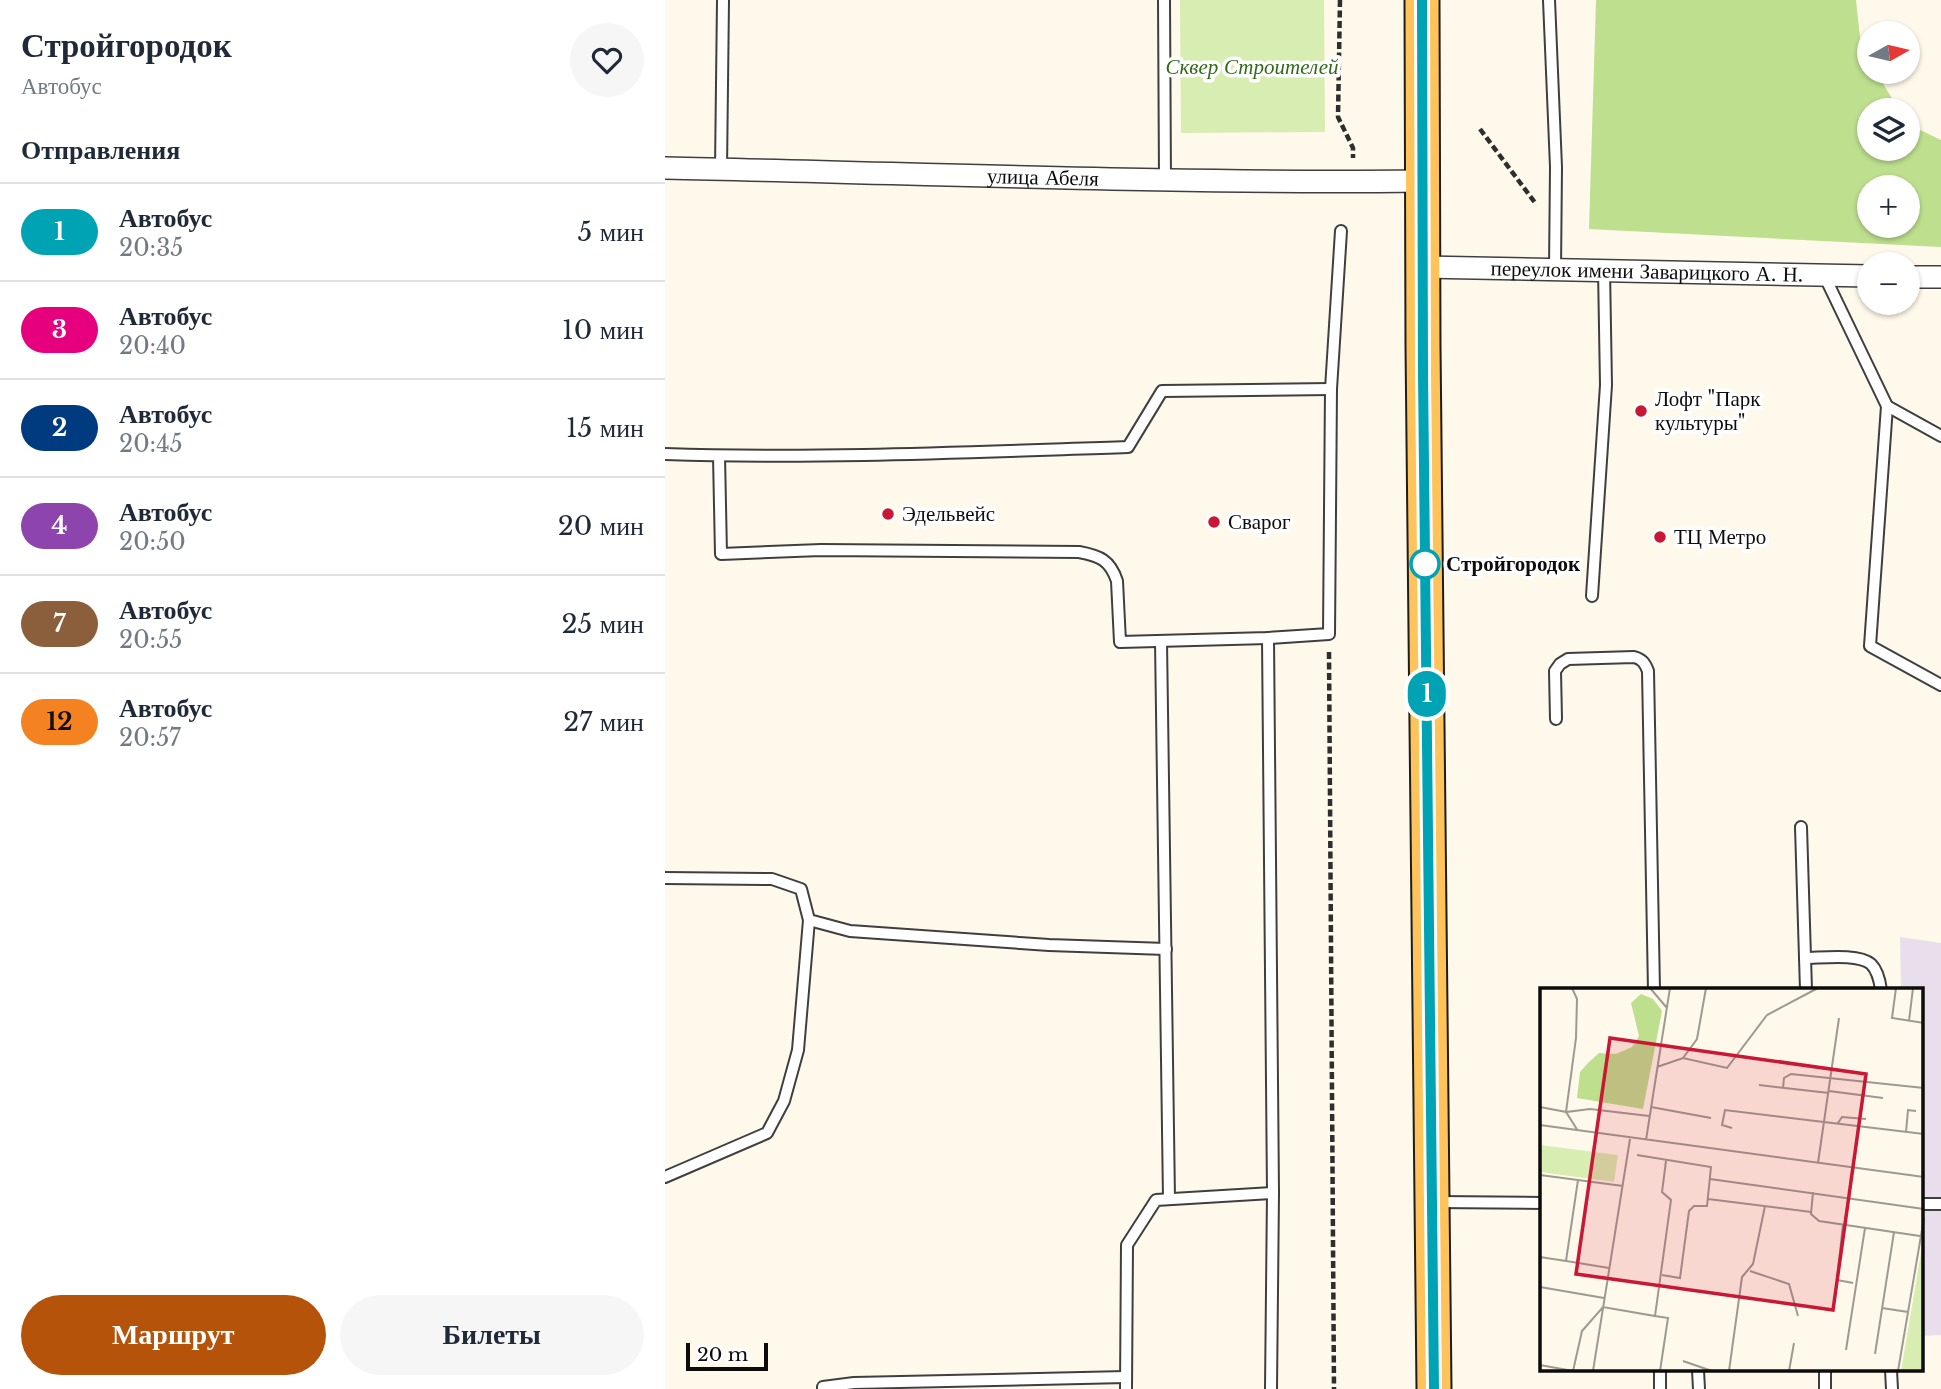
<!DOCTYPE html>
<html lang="ru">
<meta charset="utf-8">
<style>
:root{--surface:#fff;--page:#f6f6f7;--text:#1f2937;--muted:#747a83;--line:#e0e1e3;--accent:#b45309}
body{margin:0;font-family:"Libre Baskerville",serif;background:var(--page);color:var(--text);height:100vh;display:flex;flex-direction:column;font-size:26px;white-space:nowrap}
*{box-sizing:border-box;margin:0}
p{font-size:23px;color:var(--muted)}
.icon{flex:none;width:38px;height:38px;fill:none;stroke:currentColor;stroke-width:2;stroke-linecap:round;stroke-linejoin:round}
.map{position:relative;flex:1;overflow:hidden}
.side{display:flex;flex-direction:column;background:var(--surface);width:665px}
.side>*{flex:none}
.badge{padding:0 14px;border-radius:23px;font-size:24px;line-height:46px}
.needle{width:46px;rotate:82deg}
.controls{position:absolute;left:1192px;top:21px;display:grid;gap:14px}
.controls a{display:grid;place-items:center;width:63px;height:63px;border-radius:50%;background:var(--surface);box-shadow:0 2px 5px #0004;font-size:35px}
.scale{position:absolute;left:21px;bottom:18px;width:82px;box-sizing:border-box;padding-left:7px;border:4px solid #0c0c0c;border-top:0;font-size:19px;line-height:24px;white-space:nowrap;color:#0c0c0c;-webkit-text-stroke:5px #fff;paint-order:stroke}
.map>.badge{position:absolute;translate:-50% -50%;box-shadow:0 0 0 4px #fff}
h2{padding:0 21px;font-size:26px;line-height:63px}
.round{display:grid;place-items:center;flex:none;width:74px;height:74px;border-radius:37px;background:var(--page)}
.headline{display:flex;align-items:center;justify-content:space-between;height:119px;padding:0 21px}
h1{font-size:33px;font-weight:600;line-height:52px}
.primary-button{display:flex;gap:14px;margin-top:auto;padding:14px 21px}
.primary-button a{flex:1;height:80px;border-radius:42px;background:var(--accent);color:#fff;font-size:28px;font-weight:600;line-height:80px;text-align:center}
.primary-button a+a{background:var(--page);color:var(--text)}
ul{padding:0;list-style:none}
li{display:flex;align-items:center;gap:21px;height:98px;padding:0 21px;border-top:2px solid var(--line)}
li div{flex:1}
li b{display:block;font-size:26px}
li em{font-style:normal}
li .badge{min-width:77px;font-weight:700;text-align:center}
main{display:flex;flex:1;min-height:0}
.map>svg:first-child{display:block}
.industrial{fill:#e9dfec}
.green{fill:#d8edb1}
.forest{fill:#bddf8e;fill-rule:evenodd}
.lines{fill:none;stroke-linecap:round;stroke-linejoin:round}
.service-casing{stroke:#3f3f3f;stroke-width:14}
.minor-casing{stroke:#3f3f3f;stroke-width:24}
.primary-casing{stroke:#1d1d1d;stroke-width:37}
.path{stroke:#2e2e2e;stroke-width:4.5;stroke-dasharray:7 3.5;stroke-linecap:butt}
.service{stroke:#fff;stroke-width:10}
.minor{stroke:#fff;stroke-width:21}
.primary{stroke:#ffc35b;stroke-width:33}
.line-casing{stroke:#fff;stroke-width:16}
.line{stroke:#00a3b4;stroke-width:10}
.poi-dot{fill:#c91736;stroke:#fff;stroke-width:2.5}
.stop-dot{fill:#fff;stroke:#00a3b4;stroke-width:3.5}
.labels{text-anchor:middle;stroke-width:7;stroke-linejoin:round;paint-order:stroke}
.park-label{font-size:21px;font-style:italic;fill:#326916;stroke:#fff}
.street-label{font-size:21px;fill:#0c0c0c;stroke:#fff}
.poi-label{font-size:21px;fill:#0c0c0c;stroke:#fff;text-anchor:start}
.stop-label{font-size:21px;font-weight:bold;fill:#0c0c0c;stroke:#fff;text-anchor:start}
.inset-road{fill:none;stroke:#9e9a92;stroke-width:2}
.view{fill:#c91736;fill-opacity:0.15;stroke:#c91736;stroke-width:3.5}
.inset-edge{fill:none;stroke:#0c0c0c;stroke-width:3.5}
</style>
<main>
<section class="side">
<div class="headline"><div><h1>Стройгородок</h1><p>Автобус</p></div><a class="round"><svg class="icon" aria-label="heart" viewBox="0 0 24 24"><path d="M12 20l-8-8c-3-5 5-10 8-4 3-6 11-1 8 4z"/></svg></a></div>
<h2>Отправления</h2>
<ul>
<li><span class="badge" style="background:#00a3b4;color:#fff">1</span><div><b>Автобус</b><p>20:35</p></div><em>5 мин</em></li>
<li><span class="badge" style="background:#e6007e;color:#fff">3</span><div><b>Автобус</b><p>20:40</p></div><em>10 мин</em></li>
<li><span class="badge" style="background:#003b80;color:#fff">2</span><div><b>Автобус</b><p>20:45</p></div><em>15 мин</em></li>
<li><span class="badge" style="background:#8e44ad;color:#fff">4</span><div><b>Автобус</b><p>20:50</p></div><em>20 мин</em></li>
<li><span class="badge" style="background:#8b5e3c;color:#fff">7</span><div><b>Автобус</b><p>20:55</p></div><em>25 мин</em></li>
<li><span class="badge" style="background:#f58220;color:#111">12</span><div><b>Автобус</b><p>20:57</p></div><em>27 мин</em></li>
</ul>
<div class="primary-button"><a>Маршрут</a><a>Билеты</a></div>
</section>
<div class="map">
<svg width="1276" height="1389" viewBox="0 0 1276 1389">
<rect width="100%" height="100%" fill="#fff9eb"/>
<!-- industrial -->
<path class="industrial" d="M1235,937L1276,943V1335L1257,1336V990H1236Z"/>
<!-- green -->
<path class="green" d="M515,0H659L660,132L516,133Z"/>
<!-- forest -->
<path class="forest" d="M931,0H1191L1196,47L1204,61V72H1211L1234,110H1204V149H1242L1243,124L1276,140V247L924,229ZM1204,187H1242V226H1204Z"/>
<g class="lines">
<!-- service casing -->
<g class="service-casing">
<g id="service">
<path d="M499,0L500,180"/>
<path d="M884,0L891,167L890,269"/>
<path d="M56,169L58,0"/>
<path d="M1159,275L1222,406L1205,646L1276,685"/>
<path d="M1222,406L1276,436"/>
<path d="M0,454C154,459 309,452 463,447L497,391L666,389"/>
<path d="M54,456L56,554L156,550L414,552C435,556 445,560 452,581L455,642L603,638L664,634L666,389L676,231"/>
<path d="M927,596L941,385L939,270"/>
<path d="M603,638L608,1193L606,1389"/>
<path d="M496,641L504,1199"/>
<path d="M891,719L890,671L895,664L903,659L969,657C977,659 980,663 983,671L989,990"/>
<path d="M1136,827L1141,990"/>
<path d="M0,878L107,879L136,889L144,920L185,931L384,945L501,949"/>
<path d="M1140,958C1156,958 1193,953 1206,964C1212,970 1215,982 1216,990"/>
<path d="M0,1177L102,1133L119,1101L133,1050L144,920"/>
<path d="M771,1202L877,1203"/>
<path d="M1257,1204H1276"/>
<path d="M995,1370V1389"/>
<path d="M1033,1370L1034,1389"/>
<path d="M1160,1370V1389"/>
<path d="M1226,1370L1227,1389"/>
<path d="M158,1389V1387L189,1383L461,1377"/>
<path d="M461,1389L462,1245L491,1200L608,1193"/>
</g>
</g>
<!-- minor casing -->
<g class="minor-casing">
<g id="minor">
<path id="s1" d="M0,168C252,173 504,184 756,181"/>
<path id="s2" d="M758,267L1204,276"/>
<path d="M1242,277H1276"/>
</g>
</g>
<!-- primary casing -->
<g class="primary-casing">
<path id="primary" d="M757,0L758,345L769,1389"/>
</g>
<!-- path -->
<g class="path">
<path d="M675,0L673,117L688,148V158"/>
<path d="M815,129L871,204"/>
<path d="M664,652L669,1389"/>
</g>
<!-- service -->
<use href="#service" class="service"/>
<!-- minor -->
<use href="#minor" class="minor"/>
<!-- primary -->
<use href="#primary" class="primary"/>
</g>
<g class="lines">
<!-- line casing -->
<g class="line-casing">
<path id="line" d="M757,0L758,373L769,1389"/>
</g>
<!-- line -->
<use href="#line" class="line"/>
</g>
<!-- markers -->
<g class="poi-dot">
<circle cx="976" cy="411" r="7"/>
<circle cx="223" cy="514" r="7"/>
<circle cx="549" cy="522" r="7"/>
<circle cx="995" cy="537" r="7"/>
</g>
<circle class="stop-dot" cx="760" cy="564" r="14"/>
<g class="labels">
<!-- park labels -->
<g class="park-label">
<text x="587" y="74">Сквер Строителей</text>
</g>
<!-- street labels -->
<g class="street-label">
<text dy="7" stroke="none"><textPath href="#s1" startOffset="378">улица Абеля</textPath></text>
<text dy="7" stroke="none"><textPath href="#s2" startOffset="224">переулок имени Заварицкого А. Н.</textPath></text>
</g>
<!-- poi labels -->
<g class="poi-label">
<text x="990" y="406">Лофт "Парк<tspan x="990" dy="24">культуры"</tspan></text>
<text x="237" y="521">Эдельвейс</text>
<text x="563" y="529">Сварог</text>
<text x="1009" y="544">ТЦ Метро</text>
</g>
<!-- stop labels -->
<g class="stop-label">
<text x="781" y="571">Стройгородок</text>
</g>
</g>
<!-- overview -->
<g transform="translate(875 988)">
<rect width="383" height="383" fill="#fff9eb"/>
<path d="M0,157L78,167L74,194L0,184ZM383,253V383H361Z" fill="#d8edb1"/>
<path d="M101,6L113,11L122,23L103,121L37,110L40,84L49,74L59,65L76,66L92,59L99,48L91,15Z" fill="#bddf8e"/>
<path class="inset-road" d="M32,0L37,11L36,50L26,124L50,121L109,128M110,0L127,20M356,0L352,30L384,35M369,33L373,0M143,70L157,51L166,0M117,79L143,70L187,80L227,27L278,0M219,97L289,105M243,100L244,90L251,86L384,100M289,103L343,110M0,119L26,124L38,143M111,119L171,130M298,135L302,129L326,131M0,137L384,189M192,140L182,137L185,122L384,146M366,144L368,122L376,123M106,152L130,0M97,167L171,179L167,218H154L149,223L140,290L122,287M278,175L299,30M0,187L83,198M170,191L384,221M38,192L26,273L69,280M273,204L271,226L279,233L380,248M168,211L271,224M303,236L297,292L313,295M0,269L26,273M210,283L249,296L258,328M0,299L64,310M342,320L368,324M115,328L128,330L120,383M306,362L325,240M335,366L354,244M143,373L172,383M0,377L33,383M33,383L42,343L63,319L115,328L131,212L122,204L126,173M53,383L90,151M189,383L202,289L213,276L225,218M249,383L254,355M358,383L384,230"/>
<path class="view" d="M70,50L326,86L293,322L36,286Z"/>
<rect width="383" height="383" class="inset-edge"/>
</g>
</svg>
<div class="controls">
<a><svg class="needle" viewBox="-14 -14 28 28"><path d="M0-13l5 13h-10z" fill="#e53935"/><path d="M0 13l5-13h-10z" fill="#747a83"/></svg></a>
<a><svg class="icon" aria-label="layers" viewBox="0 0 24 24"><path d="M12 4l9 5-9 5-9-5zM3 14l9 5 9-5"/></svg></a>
<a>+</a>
<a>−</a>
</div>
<div class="scale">20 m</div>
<b class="badge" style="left:762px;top:694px;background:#00a3b4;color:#fff">1</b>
</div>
</main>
